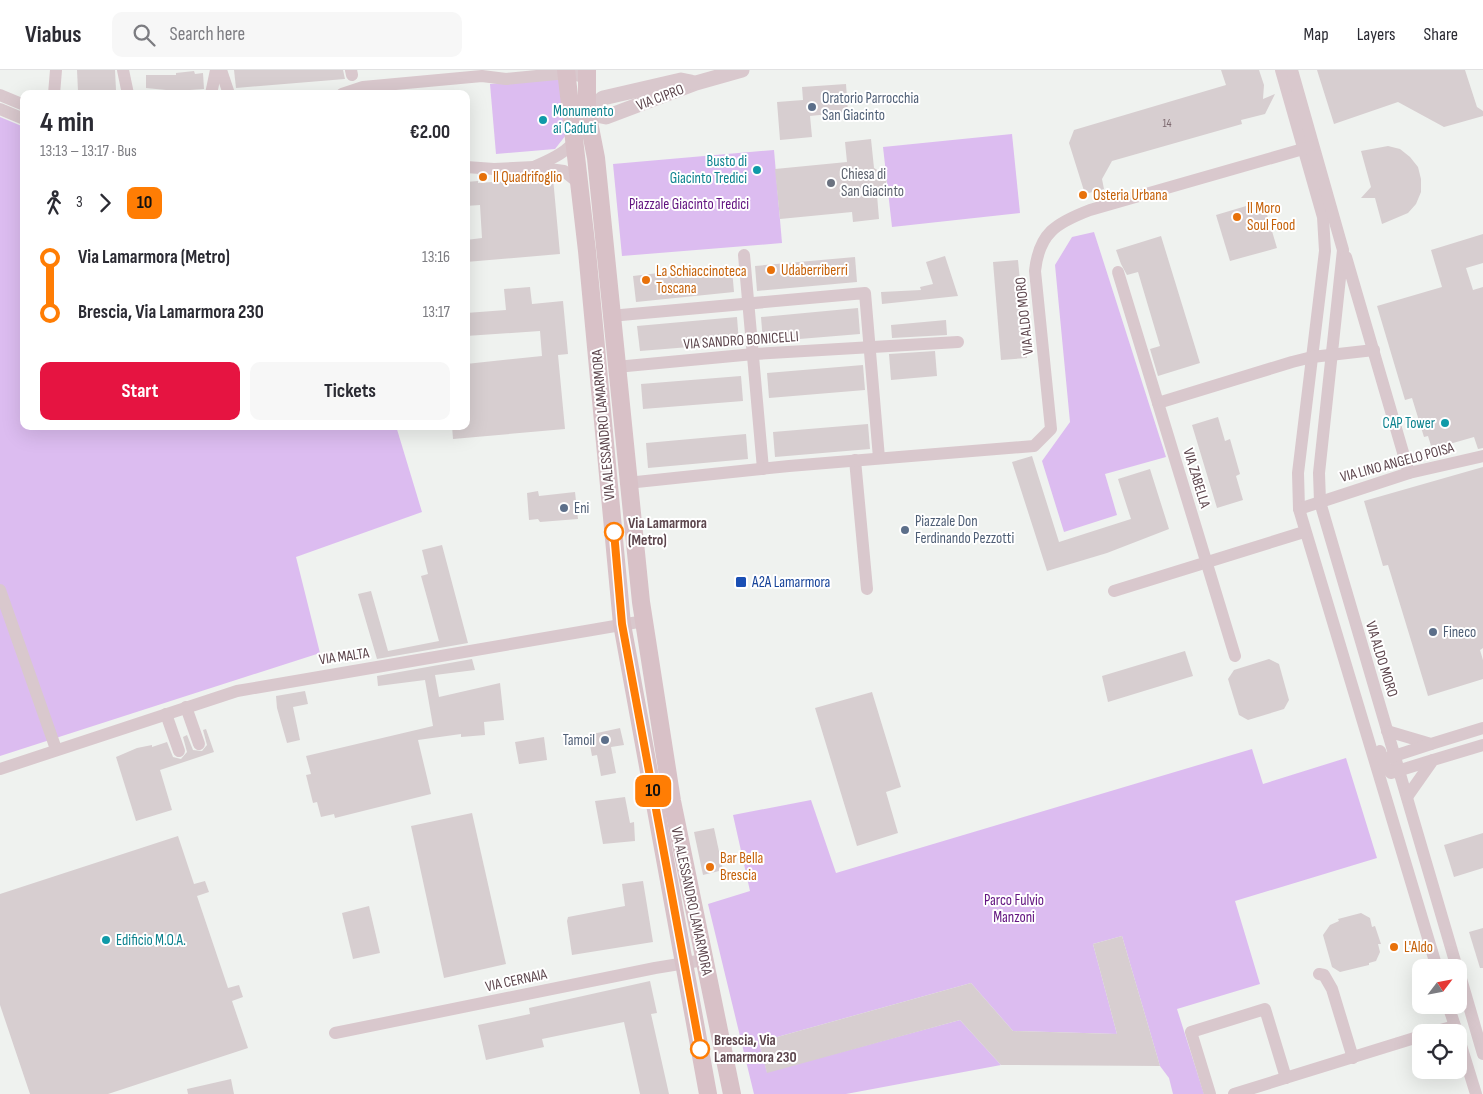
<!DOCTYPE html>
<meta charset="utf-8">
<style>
:root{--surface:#fff;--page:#f7f7f7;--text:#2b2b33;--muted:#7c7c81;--line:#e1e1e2;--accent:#e61441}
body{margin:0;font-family:"Sofia Sans Condensed",sans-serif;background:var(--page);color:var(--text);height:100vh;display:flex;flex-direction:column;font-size:19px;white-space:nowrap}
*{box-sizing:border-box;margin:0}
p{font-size:16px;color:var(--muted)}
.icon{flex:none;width:28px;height:28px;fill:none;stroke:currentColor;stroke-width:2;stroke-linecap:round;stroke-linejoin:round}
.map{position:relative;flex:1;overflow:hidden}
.details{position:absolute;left:20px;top:20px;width:450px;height:340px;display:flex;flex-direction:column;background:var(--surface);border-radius:10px;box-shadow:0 5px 20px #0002}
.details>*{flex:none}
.badge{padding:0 10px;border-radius:8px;font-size:18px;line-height:32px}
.needle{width:32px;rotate:58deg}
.fabs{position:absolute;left:1412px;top:889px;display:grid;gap:10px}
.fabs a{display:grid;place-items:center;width:55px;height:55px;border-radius:10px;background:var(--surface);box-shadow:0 5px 20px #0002;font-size:25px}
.map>.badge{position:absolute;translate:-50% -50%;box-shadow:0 0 0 2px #fff}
.legs{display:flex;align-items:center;gap:8px;height:55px;padding:0 20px;font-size:16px}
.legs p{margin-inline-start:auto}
.head{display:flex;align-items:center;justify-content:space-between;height:85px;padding:0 20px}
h1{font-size:28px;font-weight:700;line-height:38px}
.cta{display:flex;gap:10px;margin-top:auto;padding:10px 20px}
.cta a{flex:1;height:58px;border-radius:10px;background:var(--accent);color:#fff;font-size:20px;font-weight:700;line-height:58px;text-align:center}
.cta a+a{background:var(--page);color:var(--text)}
ul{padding:0 20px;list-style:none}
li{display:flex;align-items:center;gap:18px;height:55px;font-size:19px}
li i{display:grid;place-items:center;width:8px;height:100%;margin:0 6px;background:currentColor}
li i::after{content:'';width:12px;height:12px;margin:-6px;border:4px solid;border-radius:50%;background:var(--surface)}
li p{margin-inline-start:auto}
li:first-child i{background:linear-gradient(#0000 50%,currentColor 0)}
li:last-child i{background:linear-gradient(currentColor 50%,#0000 0)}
header{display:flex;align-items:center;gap:30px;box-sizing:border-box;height:70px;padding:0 25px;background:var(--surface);border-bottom:1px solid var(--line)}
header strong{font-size:24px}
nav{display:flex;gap:28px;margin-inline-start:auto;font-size:18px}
.search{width:350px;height:45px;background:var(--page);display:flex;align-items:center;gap:12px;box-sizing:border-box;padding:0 18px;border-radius:10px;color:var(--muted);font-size:19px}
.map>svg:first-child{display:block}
.green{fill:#dcbcf0}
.building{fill:#d7ced0}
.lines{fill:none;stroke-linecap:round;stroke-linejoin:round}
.minor{stroke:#d9c8cd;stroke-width:12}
.tertiary{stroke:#d9c8cd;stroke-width:15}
.secondary{stroke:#d8c1c7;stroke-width:18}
.line-1-casing{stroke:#fff;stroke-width:11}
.line-1{stroke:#ff7d04;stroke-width:8}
.service-dot{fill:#5c6f8a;stroke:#fff;stroke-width:2}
.culture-dot{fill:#0f9aa8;stroke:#fff;stroke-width:2}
.food-dot{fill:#e8710a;stroke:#fff;stroke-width:2}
.worship-dot{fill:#6b7280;stroke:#fff;stroke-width:2}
.stop-1-dot{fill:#fff;stroke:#ff7d04;stroke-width:2.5}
.transit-dot{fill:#1a4fb4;stroke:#fff;stroke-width:2}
.labels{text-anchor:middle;stroke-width:4;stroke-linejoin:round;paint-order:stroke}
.number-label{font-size:12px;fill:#7c686e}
.street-label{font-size:15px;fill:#5d464d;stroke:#fff}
.service-label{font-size:15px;fill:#4e5e75;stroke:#fff;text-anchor:start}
.culture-label{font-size:15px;fill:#0d838f;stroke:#fff;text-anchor:start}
.worship-label{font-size:15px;fill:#5b616d;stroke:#fff;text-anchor:start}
.food-label{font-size:15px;fill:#c56008;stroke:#fff;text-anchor:start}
.park-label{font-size:15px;fill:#631581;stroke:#fff}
.stop-label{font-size:15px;font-weight:bold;fill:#5d464d;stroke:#fff;text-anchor:start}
.transit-label{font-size:15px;fill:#164399;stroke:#fff;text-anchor:start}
</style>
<header>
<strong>Viabus</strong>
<div class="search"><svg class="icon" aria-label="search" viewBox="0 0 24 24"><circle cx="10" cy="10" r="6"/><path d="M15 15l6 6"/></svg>Search here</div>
<nav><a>Map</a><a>Layers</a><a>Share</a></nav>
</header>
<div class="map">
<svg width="1483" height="1024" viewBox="0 0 1483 1024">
<rect width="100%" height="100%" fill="#eff2ef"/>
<!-- green -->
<g class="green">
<path d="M560,8L566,65L555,79L496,84L490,14Z"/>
<path d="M0,47L24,57V356H396L422,442L296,487L320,583L0,686Z"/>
<path d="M1012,64L1020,143L892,157L883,77Z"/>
<path d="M774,80L782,173L622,186L613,94Z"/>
<path d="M1094,162L1166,387L1105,404L1117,445L1064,462L1042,391L1070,352L1055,195L1072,167Z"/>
<path d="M1252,679L1263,714L1346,688L1377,788L1235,831L1260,914L1177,939L1204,1024H1173L1169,1008L1160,996L1122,866L1093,874L1117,964L1013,961L971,913L759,972L767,1002L960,950L1001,995L846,1024H754L708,834L750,821L733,745L811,730L836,803Z"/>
</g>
<!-- building -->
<g class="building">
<path d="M77,0H115L116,20L78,21Z"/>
<path d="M234,0H343L345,9L236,18Z"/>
<path d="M1221,0H1259L1264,15L1263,29L1275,24L1265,44L1241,50L1242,54L1112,91L1102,109L1104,119L1085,124L1069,73L1074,60L1226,15Z"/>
<path d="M1317,0H1465L1477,37L1483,41V46L1444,57L1398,32L1334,54Z"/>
<path d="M194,1L195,4L203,3L204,19L176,21L146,18V5H176V3Z"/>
<path d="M846,14L848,42L810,46L812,67L780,70L777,32L803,30L802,17Z"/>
<path d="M871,69L874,98L882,103L887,110L884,119L877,125L879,149L853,152L852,142L780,149L775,99L847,92L845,72Z"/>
<path d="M1388,76L1400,79L1410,87L1418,97L1421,109V122L1416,134L1408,143L1382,154L1375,128H1361L1371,117L1361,81Z"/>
<path d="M553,108L560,184L466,192V170L482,168L480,135L466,136V112L478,111V113Z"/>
<path d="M1263,131L1277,178L1230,191L1216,145Z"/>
<path d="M1483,164V193L1466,198L1473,220L1483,217V378L1478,379L1474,367L1432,379L1428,366L1424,367L1412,328L1405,330L1377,236L1442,217L1431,180Z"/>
<path d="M1161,166L1200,293L1158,306L1150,279L1160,276L1138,202L1127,205L1121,194L1116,180Z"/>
<path d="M945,186L958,226L882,234L881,222L921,220L920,217L933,214L926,192Z"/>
<path d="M855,187L857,212L757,221L755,196Z"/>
<path d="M1018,190L1027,288L1001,290L993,192Z"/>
<path d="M732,199L734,222L636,232L633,206L667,202V206Z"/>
<path d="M530,217L532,234L563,231L568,284L558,285L565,359L453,369L452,356H466V294L542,286L540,261L466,266V243L506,240L504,219Z"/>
<path d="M858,238L860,264L763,272L761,247Z"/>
<path d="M737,247L739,273L640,281L637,256Z"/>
<path d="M946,250L947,265L892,268L891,255Z"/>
<path d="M935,281L937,306L891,310L889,284Z"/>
<path d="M863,295L865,320L769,328L767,303Z"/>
<path d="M741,306L743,331L643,339L641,314Z"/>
<path d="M1218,347L1225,371L1230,369L1240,404L1236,406L1243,430L1217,438L1192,355Z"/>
<path d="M868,354L870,379L775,387L773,362Z"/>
<path d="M746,364L748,389L648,398L646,373Z"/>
<path d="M1032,386L1059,472L1131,449L1118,409L1150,399L1169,459L1107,483L1047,501L1012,392Z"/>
<path d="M1483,397V578L1480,580L1483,590V609L1428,626L1388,495L1383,496L1364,431Z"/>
<path d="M538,421L539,426L575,422L578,449L540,452L538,449L529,450L527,423Z"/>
<path d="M442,475L468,573L377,589L358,524L371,521L388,581L439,571L421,506L428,504L422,480Z"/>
<path d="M1185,581L1193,606L1108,632L1102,606Z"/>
<path d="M472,589L475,600L435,605L439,627L500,613L504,650L484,652L485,665L461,667V664L418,670L431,724L335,748L334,744L321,747L317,732L313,733L306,705L311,704L306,686L433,656L425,610L378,616L377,606Z"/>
<path d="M1269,589L1279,594L1289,630L1284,639L1248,650L1239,645L1228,609L1234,600Z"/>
<path d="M305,621L308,634L293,637L300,670L287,673L277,638L276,626Z"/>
<path d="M872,622L901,717L886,722L898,763L857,776L815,638Z"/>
<path d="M620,658L624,675L611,677L616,703L601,706L597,685L592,686L588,665Z"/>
<path d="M206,659L214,682L160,700L172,740L136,751L116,687L137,678L152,675V677L167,672L173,687L181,689L187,682L183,667L187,665L193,680L202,681L207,675L203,660Z"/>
<path d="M544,667L547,690L519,694L515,672Z"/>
<path d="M625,727L630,753L634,752L635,771L603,774L595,731Z"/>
<path d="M472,743L506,894L444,908L411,756Z"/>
<path d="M714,758L723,800L703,805L694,762Z"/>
<path d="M1483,763V798L1454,807L1444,775Z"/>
<path d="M178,766L194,814L205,811L209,822L197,826L228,918L239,915L243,927L232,931L248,978L108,1024H30L0,935V824Z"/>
<path d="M643,811L653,872L572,885L567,851L568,847L625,836L622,814Z"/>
<path d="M369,836L380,883L353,889L342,843Z"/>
<path d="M1361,843L1370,848L1372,857L1375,856L1381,874H1378L1380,882L1376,891L1369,893V895L1340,902L1332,897L1323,865L1330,855L1339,851L1338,849Z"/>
<path d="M1483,858V898H1480L1469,862Z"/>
<path d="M1122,866L1160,996L1001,995L960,950L767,1003L759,972L971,913L1013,961L1117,964L1093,874Z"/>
<path d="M650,911L657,943L651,944L669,1024H640L624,952L542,969L544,977L486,990L478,955L530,944L529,938Z"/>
<path d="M231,1009L234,1024H188L187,1019Z"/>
</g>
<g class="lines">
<!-- minor -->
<g class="minor">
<path d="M123,0L128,24"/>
<path d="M221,0L229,24"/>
<path d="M351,0L352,5"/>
<path d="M1281,0L1323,147L1325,181L1298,403L1299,439L1437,898"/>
<path d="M1292,0L1343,180L1319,403L1320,432L1457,898"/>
<path d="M54,24L56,0"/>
<path d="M211,24L216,0"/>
<path d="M342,24L363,17L482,6L506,9L567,3L588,8"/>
<path d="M0,25L24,35"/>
<path d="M0,39L24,49"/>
<path d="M466,97L494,99L534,97L564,101L580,114"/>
<path d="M534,97C549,90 567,83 577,68"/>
<path d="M744,185L763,399"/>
<path d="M1346,187L1409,403"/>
<path d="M1118,202L1158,333"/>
<path d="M610,246L865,223L879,388"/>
<path d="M616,297L754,284L958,272"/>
<path d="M855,390L867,519"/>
<path d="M627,413L789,396L1034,376L1051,359L1035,201C1039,163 1056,153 1090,140L1310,77"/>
<path d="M1299,439L1409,403L1483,386"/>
<path d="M0,520L56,679"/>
<path d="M1114,521L1304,462"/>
<path d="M1235,586L1158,333L1292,292L1312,287L1374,280"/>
<path d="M186,637L199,674"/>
<path d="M166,644L179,681"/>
<path d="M1387,661L1431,674L1483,658"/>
<path d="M1380,681L1385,696L1391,703L1433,690"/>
<path d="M1388,688L1431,674"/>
<path d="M0,699L237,621L644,551"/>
<path d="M1407,727L1433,690L1483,675"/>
<path d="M1459,902L1483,984"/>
<path d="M1319,904L1324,905L1332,919L1353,988"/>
<path d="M1448,935L1457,962"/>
<path d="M1433,962L1455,956"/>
<path d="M335,963L655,898L704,890"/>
<path d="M1459,969L1476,1024"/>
<path d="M1210,1024L1191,962L1265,939L1286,1008"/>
<path d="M1234,1024L1421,966"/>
</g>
<!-- tertiary -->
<g class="tertiary">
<path d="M577,41L606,47L696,13L742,0"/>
<path d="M587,42L603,28L681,10L691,12"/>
</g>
<!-- secondary -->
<g class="secondary">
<path d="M566,0L587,181L622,554L708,1024"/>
<path d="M587,0V42L596,88L641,532L672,731L732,1024"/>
</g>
</g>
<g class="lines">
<!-- line-1 casing -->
<g class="line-1-casing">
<path id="line-1" d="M614,462L622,554L700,979"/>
</g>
<!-- line-1 -->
<use href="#line-1" class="line-1"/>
</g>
<!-- markers -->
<g class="service-dot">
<circle cx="812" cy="37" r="5"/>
<circle cx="564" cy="438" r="5"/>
<circle cx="905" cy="460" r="5"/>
<circle cx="1433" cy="562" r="5"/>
<circle cx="605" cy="670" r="5"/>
</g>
<g class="culture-dot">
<circle cx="543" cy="50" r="5"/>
<circle cx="757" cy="100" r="5"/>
<circle cx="1445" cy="353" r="5"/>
<circle cx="106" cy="870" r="5"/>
</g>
<g class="food-dot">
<circle cx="483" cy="107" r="5"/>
<circle cx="1083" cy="125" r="5"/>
<circle cx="1237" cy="147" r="5"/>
<circle cx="771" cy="200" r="5"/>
<circle cx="646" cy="210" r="5"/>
<circle cx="710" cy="797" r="5"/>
<circle cx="1394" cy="877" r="5"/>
</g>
<circle class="worship-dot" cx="831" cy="113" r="5"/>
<g class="stop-1-dot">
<circle cx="614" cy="462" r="9"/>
<circle cx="700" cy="979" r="9"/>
</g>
<rect class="transit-dot" x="735" y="506" width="12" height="12" rx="2.5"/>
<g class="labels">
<!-- number labels -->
<g class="number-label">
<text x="1167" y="57">14</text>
</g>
<!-- street labels -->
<g class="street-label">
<text transform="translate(660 27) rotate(-21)" y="5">VIA CIPRO</text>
<text transform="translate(1024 246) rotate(-96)" y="5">VIA ALDO MORO</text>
<text transform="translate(741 270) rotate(-4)" y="5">VIA SANDRO BONICELLI</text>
<text transform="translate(603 355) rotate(-95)" y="5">VIA ALESSANDRO LAMARMORA</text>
<text transform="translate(1397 392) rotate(-15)" y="5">VIA LINO ANGELO POISA</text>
<text transform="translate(1197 408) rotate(73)" y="5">VIA ZABELLA</text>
<text transform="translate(344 586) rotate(-8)" y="5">VIA MALTA</text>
<text transform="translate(1382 589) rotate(73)" y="5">VIA ALDO MORO</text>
<text transform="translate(692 831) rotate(78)" y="5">VIA ALESSANDRO LAMARMORA</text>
<text transform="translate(516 910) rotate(-12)" y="5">VIA CERNAIA</text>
</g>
<!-- service labels -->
<g class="service-label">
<text x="822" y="33">Oratorio Parrocchia<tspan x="822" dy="17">San Giacinto</tspan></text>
<text x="574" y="443">Eni</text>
<text x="915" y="456">Piazzale Don<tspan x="915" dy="17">Ferdinando Pezzotti</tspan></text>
<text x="1443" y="567">Fineco</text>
<text x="595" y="675" text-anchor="end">Tamoil</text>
</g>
<!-- culture labels -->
<g class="culture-label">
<text x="553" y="46">Monumento<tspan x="553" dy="17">ai Caduti</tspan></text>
<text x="747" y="96" text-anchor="end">Busto di<tspan x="747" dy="17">Giacinto Tredici</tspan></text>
<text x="1435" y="358" text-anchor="end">CAP Tower</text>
<text x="116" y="875">Edificio M.O.A.</text>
</g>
<!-- worship labels -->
<g class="worship-label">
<text x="841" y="109">Chiesa di<tspan x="841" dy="17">San Giacinto</tspan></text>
</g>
<!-- food labels -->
<g class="food-label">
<text x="493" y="112">Il Quadrifoglio</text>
<text x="1093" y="130">Osteria Urbana</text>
<text x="1247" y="143">Il Moro<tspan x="1247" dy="17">Soul Food</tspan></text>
<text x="781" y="205">Udaberriberri</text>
<text x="656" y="206">La Schiaccinoteca<tspan x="656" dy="17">Toscana</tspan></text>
<text x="720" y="793">Bar Bella<tspan x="720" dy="17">Brescia</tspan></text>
<text x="1404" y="882">L'Aldo</text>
</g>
<!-- park labels -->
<g class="park-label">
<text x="689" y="139">Piazzale Giacinto Tredici</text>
<text x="1014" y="835">Parco Fulvio<tspan x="1014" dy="17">Manzoni</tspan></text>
</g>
<!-- stop labels -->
<g class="stop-label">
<text x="628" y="458">Via Lamarmora<tspan x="628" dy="17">(Metro)</tspan></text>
<text x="714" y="975">Brescia, Via<tspan x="714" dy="17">Lamarmora 230</tspan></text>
</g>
<!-- transit labels -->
<g class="transit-label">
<text x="752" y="517">A2A Lamarmora</text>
</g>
</g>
</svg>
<div class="fabs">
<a><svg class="needle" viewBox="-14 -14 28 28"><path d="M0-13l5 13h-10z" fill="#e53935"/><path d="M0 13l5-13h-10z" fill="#7c7c81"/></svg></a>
<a><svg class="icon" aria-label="locate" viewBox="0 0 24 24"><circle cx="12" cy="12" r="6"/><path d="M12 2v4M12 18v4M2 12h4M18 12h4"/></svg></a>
</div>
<b class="badge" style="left:653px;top:721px;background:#ff7d04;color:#111">10</b>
<section class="details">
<div class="head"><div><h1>4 min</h1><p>13:13 – 13:17 · Bus</p></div><b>€2.00</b></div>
<div class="legs"><svg class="icon" aria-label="walk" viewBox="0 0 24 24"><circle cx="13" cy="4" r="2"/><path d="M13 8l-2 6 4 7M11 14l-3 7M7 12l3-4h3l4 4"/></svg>3<svg class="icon" aria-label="forward" viewBox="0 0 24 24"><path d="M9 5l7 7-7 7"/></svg><b class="badge" style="background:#ff7d04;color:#111">10</b></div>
<ul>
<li><i style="color:#ff7d04"></i><b>Via Lamarmora (Metro)</b><p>13:16</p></li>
<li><i style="color:#ff7d04"></i><b>Brescia, Via Lamarmora 230</b><p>13:17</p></li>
</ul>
<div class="cta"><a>Start</a><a>Tickets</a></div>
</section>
</div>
